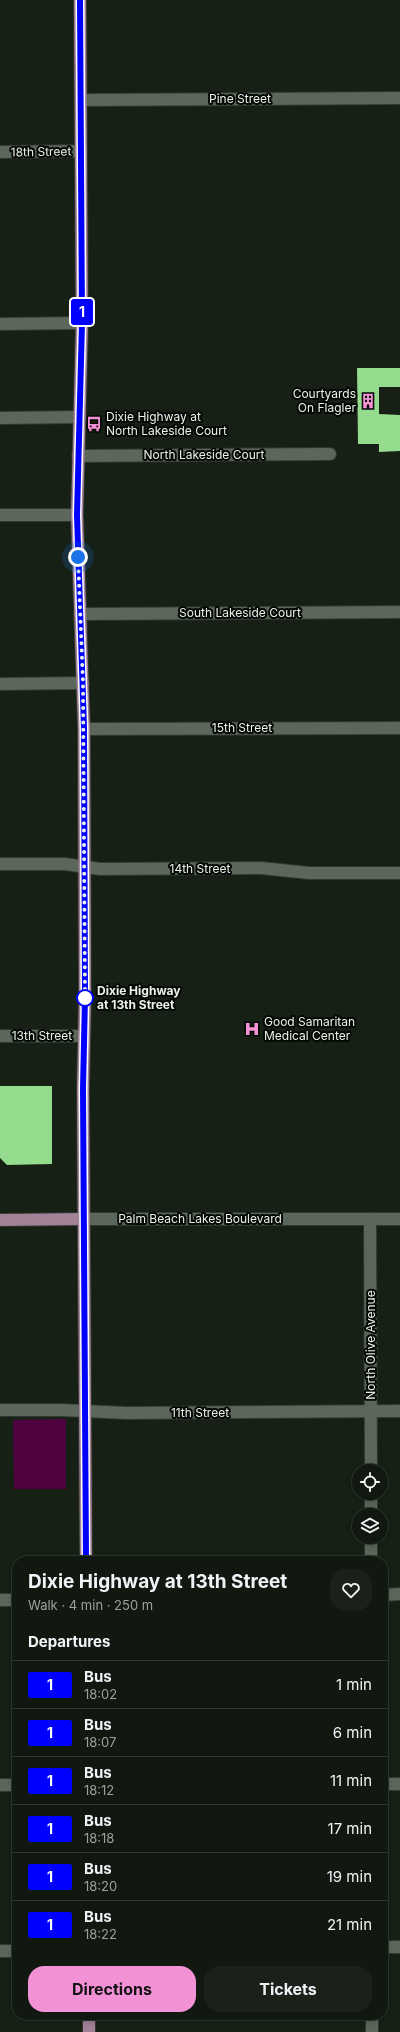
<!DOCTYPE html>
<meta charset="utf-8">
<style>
:root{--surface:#101810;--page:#192119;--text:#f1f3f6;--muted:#9ca09f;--line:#303730;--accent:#f391d6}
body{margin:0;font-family:Inter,sans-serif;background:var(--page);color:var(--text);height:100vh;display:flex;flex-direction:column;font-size:15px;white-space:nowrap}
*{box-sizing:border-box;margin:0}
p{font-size:13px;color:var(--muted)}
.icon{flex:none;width:22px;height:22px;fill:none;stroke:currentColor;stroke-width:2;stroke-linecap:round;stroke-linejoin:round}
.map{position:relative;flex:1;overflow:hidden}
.side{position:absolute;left:12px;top:1556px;width:376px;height:464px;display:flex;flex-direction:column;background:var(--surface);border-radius:16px;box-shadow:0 2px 6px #0003,0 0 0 1px var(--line)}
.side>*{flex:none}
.badge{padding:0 8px;border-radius:3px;font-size:14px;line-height:26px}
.fabs{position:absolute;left:352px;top:1464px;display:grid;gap:8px}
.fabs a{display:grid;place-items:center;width:36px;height:36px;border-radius:50%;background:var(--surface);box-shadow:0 2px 6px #0003,0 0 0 1px var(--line);font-size:20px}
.you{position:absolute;width:20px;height:20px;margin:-10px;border:3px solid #fff;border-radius:50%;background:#1a73e8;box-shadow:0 0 0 6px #1a73e833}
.map>.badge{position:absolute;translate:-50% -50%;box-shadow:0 0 0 2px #fff}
h2{padding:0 16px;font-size:15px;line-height:36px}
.round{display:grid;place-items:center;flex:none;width:42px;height:42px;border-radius:16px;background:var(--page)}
.overview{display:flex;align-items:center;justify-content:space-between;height:68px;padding:0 16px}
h1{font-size:19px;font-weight:700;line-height:30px}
.button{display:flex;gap:8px;margin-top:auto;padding:8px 16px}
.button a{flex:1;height:46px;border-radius:16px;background:var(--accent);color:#111;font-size:16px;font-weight:700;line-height:46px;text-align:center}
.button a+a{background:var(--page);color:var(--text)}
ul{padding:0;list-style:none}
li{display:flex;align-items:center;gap:12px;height:48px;padding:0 16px;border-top:1px solid var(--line)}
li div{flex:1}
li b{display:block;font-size:15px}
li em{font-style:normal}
li .badge{min-width:44px;font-weight:700;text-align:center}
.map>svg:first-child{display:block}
.green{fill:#4f0240}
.building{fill:#95dc8e}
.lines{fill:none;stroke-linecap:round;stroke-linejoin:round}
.minor-casing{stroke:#313831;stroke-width:14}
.major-casing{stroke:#313831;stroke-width:14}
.minor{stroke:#5b675a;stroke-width:12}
.major{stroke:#a38197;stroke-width:12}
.line-casing{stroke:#fff;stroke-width:9}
.line{stroke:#00f;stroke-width:6}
.walk{stroke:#ebf2ea;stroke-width:4;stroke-dasharray:0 7.2}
.stop-dot{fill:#fff;stroke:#00f;stroke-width:2}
.labels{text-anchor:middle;stroke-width:4;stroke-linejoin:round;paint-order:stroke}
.street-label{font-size:12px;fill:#ebf2ea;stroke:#050805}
.poi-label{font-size:12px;fill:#ebf2ea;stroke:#050805;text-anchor:start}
.stop-label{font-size:12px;font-weight:bold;fill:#ebf2ea;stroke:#050805;text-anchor:start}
</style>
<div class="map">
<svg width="400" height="2032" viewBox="0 0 400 2032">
<rect width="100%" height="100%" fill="#162015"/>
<!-- green -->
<path class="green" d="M66,1419V1489H14L13,1420Z"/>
<!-- building -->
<g class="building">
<path d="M357,368H400V387H379V414L400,415V451L379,452V444H358Z"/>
<path d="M0,1086H52V1164L7,1165L0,1158Z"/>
</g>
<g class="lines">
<!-- minor casing -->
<g class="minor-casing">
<g id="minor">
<path d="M81,100L400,98"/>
<path d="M0,152L81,151"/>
<path d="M0,324L82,323"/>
<path d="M0,418L80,417"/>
<path d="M78,456L330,454"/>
<path d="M0,515H77"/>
<path d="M80,614L400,612"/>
<path d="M0,684L83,683"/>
<path d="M84,729L400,728"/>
<path d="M0,864H65L100,869L261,868L309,873H400"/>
<path d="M0,1036H83"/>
<path d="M84,1219H400"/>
<path d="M370,1219L371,1471"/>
<path d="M0,1410H62L127,1413L400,1411"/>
<path d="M371,1493V1515"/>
<path d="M371,1537V1561"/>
<path d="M383,1595L400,1594"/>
<path d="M0,1600H17"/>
<path d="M383,1784H400"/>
<path d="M0,1785H17"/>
<path d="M383,1947H400"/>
<path d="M0,1951H17"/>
<path d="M372,2015V2032"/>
</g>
</g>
<!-- major casing -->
<g class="major-casing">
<g id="major">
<path d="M80,0L82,323L77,515L84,729L85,997L83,1089L86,1561"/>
<path d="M0,1220L84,1219"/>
<path d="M89,2015V2032"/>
</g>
</g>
<!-- minor -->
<use href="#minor" class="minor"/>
<!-- major -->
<use href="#major" class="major"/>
</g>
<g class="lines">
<!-- line casing -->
<g class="line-casing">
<path id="line" d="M80,0L82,323L77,515L84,728L85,997L83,1089L86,1561"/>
</g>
<!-- line -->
<use href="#line" class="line"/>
<!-- walk -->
<path class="walk" d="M78,557L83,683L85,998"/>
</g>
<!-- icons -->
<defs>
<g id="building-bare" transform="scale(1.2)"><path d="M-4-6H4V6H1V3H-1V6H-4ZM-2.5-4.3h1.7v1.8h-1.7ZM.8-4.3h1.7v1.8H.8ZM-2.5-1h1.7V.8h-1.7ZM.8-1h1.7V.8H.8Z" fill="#f391d6" stroke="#050805" stroke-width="2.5" paint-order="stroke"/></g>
<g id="bus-bare" transform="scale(1.2)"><path d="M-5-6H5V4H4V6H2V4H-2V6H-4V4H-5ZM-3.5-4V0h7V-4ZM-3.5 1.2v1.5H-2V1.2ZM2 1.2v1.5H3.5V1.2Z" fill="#f391d6" stroke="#050805" stroke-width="2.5" paint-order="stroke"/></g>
<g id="hospital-bare" transform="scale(1.2)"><path d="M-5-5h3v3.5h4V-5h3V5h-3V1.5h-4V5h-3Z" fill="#f391d6" stroke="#050805" stroke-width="2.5" paint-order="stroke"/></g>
</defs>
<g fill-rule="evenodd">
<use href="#building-bare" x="368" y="401"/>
<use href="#bus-bare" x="94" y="424"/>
<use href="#hospital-bare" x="252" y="1029"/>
</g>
<!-- markers -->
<circle class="stop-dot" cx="85" cy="998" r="8"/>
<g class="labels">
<!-- street labels -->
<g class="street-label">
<text x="240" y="103">Pine Street</text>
<text transform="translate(41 152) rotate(-1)" y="4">18th Street</text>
<text x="204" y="459">North Lakeside Court</text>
<text x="240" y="617">South Lakeside Court</text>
<text x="242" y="732">15th Street</text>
<text x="200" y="873">14th Street</text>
<text x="42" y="1040">13th Street</text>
<text x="200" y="1223">Palm Beach Lakes Boulevard</text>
<text transform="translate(371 1345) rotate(-90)" y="4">North Olive Avenue</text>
<text x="200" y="1417">11th Street</text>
</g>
<!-- poi labels -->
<g class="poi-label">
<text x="356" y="398" text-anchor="end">Courtyards<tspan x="356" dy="14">On Flagler</tspan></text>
<text x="106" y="421">Dixie Highway at<tspan x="106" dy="14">North Lakeside Court</tspan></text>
<text x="264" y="1026">Good Samaritan<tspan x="264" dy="14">Medical Center</tspan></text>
</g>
<!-- stop labels -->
<g class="stop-label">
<text x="97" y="995">Dixie Highway<tspan x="97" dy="14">at 13th Street</tspan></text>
</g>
</g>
</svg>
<div class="fabs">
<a><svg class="icon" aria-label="locate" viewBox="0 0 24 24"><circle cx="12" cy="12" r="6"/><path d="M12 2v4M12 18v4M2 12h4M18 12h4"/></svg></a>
<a><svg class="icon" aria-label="layers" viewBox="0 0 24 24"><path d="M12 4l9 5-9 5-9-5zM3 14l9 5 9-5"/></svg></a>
</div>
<div class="you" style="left:78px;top:557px"></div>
<b class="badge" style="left:82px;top:312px;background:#00f;color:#fff">1</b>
<section class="side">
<div class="overview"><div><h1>Dixie Highway at 13th Street</h1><p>Walk · 4 min · 250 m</p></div><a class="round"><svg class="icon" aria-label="heart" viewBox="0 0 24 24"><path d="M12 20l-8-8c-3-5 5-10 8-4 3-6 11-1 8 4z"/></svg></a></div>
<h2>Departures</h2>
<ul>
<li><span class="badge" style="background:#00f;color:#fff">1</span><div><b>Bus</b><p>18:02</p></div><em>1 min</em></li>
<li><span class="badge" style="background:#00f;color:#fff">1</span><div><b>Bus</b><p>18:07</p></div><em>6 min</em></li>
<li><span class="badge" style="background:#00f;color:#fff">1</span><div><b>Bus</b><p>18:12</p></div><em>11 min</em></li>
<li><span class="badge" style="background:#00f;color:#fff">1</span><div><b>Bus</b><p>18:18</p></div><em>17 min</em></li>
<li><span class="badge" style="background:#00f;color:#fff">1</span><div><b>Bus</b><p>18:20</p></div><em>19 min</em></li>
<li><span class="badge" style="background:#00f;color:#fff">1</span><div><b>Bus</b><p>18:22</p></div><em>21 min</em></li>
</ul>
<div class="button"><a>Directions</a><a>Tickets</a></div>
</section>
</div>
